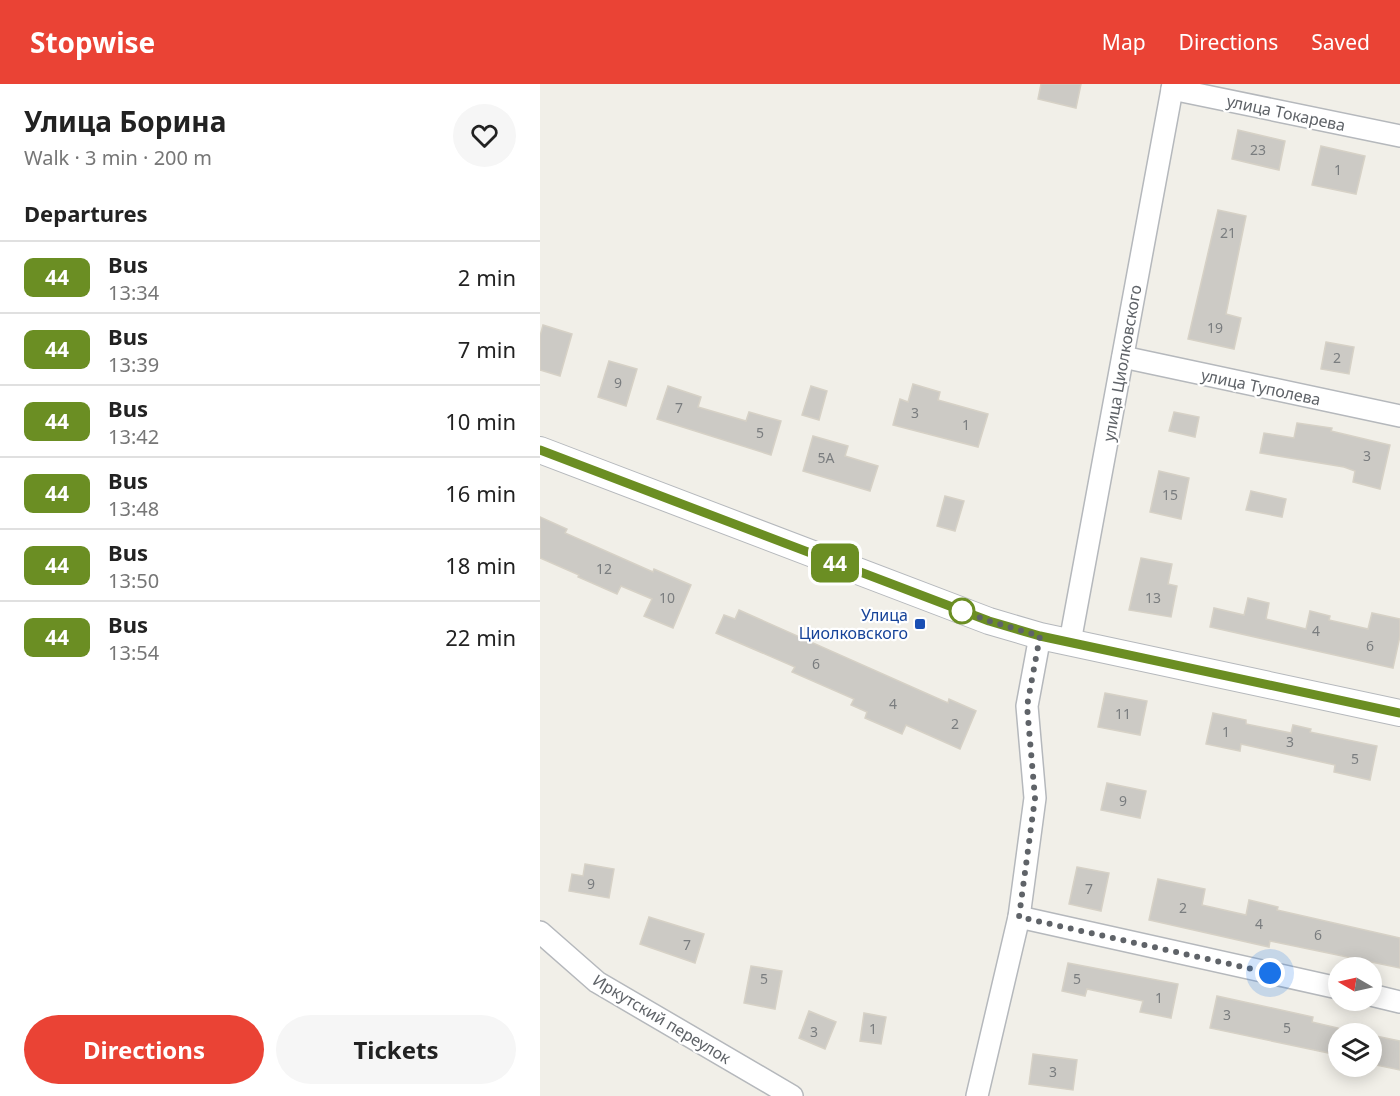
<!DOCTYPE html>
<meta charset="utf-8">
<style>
:root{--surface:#fff;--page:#f6f6f6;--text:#222;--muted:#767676;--line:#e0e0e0;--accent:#ea4335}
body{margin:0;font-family:"Noto Sans",sans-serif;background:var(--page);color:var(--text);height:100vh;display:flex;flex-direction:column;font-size:22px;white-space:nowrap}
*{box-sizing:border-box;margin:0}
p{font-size:20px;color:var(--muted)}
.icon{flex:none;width:33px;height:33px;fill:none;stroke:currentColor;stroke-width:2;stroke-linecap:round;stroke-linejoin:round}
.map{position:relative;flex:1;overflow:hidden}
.details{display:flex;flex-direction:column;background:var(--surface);width:540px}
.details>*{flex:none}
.badge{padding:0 12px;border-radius:9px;font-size:21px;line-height:39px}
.needle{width:39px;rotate:279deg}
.fabs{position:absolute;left:788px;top:873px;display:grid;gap:12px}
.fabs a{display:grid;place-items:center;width:54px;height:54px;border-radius:50%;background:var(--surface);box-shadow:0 3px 15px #0003;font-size:30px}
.you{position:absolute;width:30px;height:30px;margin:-15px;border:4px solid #fff;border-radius:50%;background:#1a73e8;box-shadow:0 0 0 9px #1a73e833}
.map>.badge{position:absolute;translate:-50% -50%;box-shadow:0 0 0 3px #fff}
h2{padding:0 24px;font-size:22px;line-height:54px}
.round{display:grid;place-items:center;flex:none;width:63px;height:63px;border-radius:32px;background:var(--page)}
.summary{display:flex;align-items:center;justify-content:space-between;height:102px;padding:0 24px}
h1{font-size:28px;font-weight:700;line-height:45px}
.primary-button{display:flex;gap:12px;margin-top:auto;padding:12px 24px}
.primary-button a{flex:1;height:69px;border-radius:36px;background:var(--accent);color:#fff;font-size:24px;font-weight:700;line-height:69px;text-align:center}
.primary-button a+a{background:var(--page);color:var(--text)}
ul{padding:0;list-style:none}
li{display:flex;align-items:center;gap:18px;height:72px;padding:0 24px;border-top:2px solid var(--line)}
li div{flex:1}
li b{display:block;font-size:22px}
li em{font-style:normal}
li .badge{min-width:66px;font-weight:700;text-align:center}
header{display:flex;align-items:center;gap:36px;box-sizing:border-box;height:84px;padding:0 30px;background:var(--accent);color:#fff}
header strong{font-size:28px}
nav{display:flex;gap:33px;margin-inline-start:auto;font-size:21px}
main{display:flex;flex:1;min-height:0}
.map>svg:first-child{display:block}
.building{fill:#cccac5;stroke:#d6d1c6;stroke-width:1.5}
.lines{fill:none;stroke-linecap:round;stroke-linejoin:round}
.minor-casing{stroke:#b5b8bc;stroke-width:24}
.tertiary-casing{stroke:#b5b8bc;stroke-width:28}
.minor{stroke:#fff;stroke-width:21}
.tertiary{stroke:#fff;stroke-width:26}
.line-casing{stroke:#fff;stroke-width:14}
.line{stroke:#6b8e23;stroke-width:9}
.walk{stroke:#5f6368;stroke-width:6;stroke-dasharray:0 10.8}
.stop-dot{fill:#fff;stroke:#6b8e23;stroke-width:3}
.transit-dot{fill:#1a4fb4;stroke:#fff;stroke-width:2}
.labels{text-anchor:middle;stroke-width:4.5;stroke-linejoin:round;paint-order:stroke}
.number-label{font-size:14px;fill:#7a7d7f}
.street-label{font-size:16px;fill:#5f6368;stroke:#fff}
.transit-label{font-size:16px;fill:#164399;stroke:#fff;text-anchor:end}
</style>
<header>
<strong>Stopwise</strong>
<nav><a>Map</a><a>Directions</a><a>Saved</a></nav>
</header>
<main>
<section class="details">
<div class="summary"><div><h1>Улица Борина</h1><p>Walk · 3 min · 200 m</p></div><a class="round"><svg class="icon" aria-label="heart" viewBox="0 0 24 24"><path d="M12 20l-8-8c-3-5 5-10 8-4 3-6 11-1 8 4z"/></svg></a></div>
<h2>Departures</h2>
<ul>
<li><span class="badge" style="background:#6b8e23;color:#fff">44</span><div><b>Bus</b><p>13:34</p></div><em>2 min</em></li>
<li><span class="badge" style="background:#6b8e23;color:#fff">44</span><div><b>Bus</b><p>13:39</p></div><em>7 min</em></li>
<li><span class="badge" style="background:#6b8e23;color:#fff">44</span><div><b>Bus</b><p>13:42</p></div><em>10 min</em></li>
<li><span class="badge" style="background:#6b8e23;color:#fff">44</span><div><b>Bus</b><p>13:48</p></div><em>16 min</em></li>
<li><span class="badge" style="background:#6b8e23;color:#fff">44</span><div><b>Bus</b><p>13:50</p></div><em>18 min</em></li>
<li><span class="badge" style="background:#6b8e23;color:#fff">44</span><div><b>Bus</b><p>13:54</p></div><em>22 min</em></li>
</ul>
<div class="primary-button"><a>Directions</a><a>Tickets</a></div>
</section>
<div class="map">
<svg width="860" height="1012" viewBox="0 0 860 1012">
<rect width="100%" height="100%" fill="#f1efe8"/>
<!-- building -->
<g class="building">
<path d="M501,0H541L536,24L498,15Z"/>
<path d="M698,46L745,57L739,86L692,75Z"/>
<path d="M781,62L825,72L816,110L772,101Z"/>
<path d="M678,126L706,132L686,230L701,234L694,265L648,255Z"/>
<path d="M3,241L32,250L20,292L0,286V252Z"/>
<path d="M786,258L814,263L809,290L781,285Z"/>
<path d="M69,277L97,285L86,322L58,313Z"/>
<path d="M373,300L400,308L398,316L448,330L438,363L353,341L360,315L368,318Z"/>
<path d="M128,302L161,313L158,323L206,337L209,328L241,337L231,371L117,335Z"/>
<path d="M271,302L287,307L279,336L262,331Z"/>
<path d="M634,328L659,333L655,353L629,347Z"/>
<path d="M757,339L792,344L791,347L850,361L840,405L813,398L815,387L804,383L720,369L724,349L754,354Z"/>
<path d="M273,352L308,362L305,372L338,382L330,407L263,387Z"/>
<path d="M619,387L649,394L641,435L610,428Z"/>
<path d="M711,407L746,415L742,433L706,426Z"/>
<path d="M405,412L424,417L415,447L397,442Z"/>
<path d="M0,433L27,445L25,449L113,488L114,485L151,501L133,544L104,532L112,515L81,502L77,510L38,493L39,491L0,474Z"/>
<path d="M601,474L632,480L628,500L637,502L631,533L589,526Z"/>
<path d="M708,514L729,519L726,535L766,545L770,527L790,532L789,536L828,545L832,529L860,535V552L853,584L670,543L674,524L704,531Z"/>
<path d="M199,526L408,619L409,615L436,627L420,665L366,641L362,650L325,634L327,628L311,621L314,615L252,588L255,583L176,549L184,531L195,535Z"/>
<path d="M565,609L607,617L600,651L558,643Z"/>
<path d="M673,629L706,636V640L751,649L753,641L771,645L770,648L837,662L830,696L794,688L795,681L701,660L700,667L666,660Z"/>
<path d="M567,699L606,707L600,734L561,726Z"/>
<path d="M45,780L74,785L69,814L29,807L32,790L43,792Z"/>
<path d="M537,783L569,789L561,827L529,820Z"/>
<path d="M618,795L665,805L662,821L706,831L709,816L738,823L737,826L860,854V884L730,857L729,863L609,836Z"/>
<path d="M109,833L164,850L155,879L100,860Z"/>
<path d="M528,879L638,900L631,934L600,928L603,917L547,905L545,912L522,907Z"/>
<path d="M211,882L242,887L235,925L204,919Z"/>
<path d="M677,912L773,933L772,938L798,944V971L670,944Z"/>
<path d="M269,927L296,938L285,965L259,954Z"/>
<path d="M324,929L346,933L341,960L320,957Z"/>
<path d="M831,951L860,957V986L831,980Z"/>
<path d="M493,970L537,976L533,1006L489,1000Z"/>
</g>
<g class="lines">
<!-- minor casing -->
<g class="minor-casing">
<g id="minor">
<path d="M632,5L860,52"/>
<path d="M583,273L860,332"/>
<path d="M530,558L633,0"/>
<path d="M479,833L798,904"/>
<path d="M0,848L57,898L252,1012"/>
<path d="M831,911L860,918"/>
<path d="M437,1012L479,833L495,714L487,622L500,552"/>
</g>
</g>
<!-- tertiary casing -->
<g class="tertiary-casing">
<path id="tertiary" d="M0,366L449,537L500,552L860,629"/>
</g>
<!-- minor -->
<use href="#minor" class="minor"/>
<!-- tertiary -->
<use href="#tertiary" class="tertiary"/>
</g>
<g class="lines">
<!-- line casing -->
<g class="line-casing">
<path id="line" d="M0,366L449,537L500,552L860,629"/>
</g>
<!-- line -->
<use href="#line" class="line"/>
<!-- walk -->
<path class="walk" d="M422,527L421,526L449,537L500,552L487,622L495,714L479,833L730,889"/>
</g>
<!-- markers -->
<circle class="stop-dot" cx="422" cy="527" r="12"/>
<rect class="transit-dot" x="374" y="534" width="12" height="12" rx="3"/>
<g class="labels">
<!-- number labels -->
<g class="number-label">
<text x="718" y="71">23</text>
<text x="798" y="91">1</text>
<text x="688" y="154">21</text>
<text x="675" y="249">19</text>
<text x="797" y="279">2</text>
<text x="78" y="304">9</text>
<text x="139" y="329">7</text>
<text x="375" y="334">3</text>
<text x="426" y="346">1</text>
<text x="220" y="354">5</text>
<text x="827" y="377">3</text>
<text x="286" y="379">5А</text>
<text x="630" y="416">15</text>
<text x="64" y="490">12</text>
<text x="127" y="519">10</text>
<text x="613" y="519">13</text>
<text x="776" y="552">4</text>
<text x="830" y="567">6</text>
<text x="276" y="585">6</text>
<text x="353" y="625">4</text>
<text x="583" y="635">11</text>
<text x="415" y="645">2</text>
<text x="686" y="653">1</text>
<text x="750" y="663">3</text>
<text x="815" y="680">5</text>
<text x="583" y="722">9</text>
<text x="51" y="805">9</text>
<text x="549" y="810">7</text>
<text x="643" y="829">2</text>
<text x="719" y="845">4</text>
<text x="778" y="856">6</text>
<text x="147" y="866">7</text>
<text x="224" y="900">5</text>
<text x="537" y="900">5</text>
<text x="619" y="919">1</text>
<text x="687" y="936">3</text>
<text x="747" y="949">5</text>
<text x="333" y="950">1</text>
<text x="274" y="953">3</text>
<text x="513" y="993">3</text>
</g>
<!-- street labels -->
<g class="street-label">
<text transform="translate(746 29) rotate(12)" y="6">улица Токарева</text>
<text transform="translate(582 279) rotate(-80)" y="6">улица Циолковского</text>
<text transform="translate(721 303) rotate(12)" y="6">улица Туполева</text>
<text transform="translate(122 935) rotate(31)" y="6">Иркутский переулок</text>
</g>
<!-- transit labels -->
<g class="transit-label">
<text x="368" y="537">Улица<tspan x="368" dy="18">Циолковского</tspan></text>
</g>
</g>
</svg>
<div class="fabs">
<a><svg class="needle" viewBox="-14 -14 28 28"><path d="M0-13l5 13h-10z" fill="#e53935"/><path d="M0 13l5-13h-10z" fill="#767676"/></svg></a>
<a><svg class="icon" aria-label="layers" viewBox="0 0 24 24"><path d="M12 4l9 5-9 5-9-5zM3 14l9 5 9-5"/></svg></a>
</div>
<div class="you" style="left:730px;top:889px"></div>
<b class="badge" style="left:295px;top:479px;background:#6b8e23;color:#fff">44</b>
</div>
</main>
